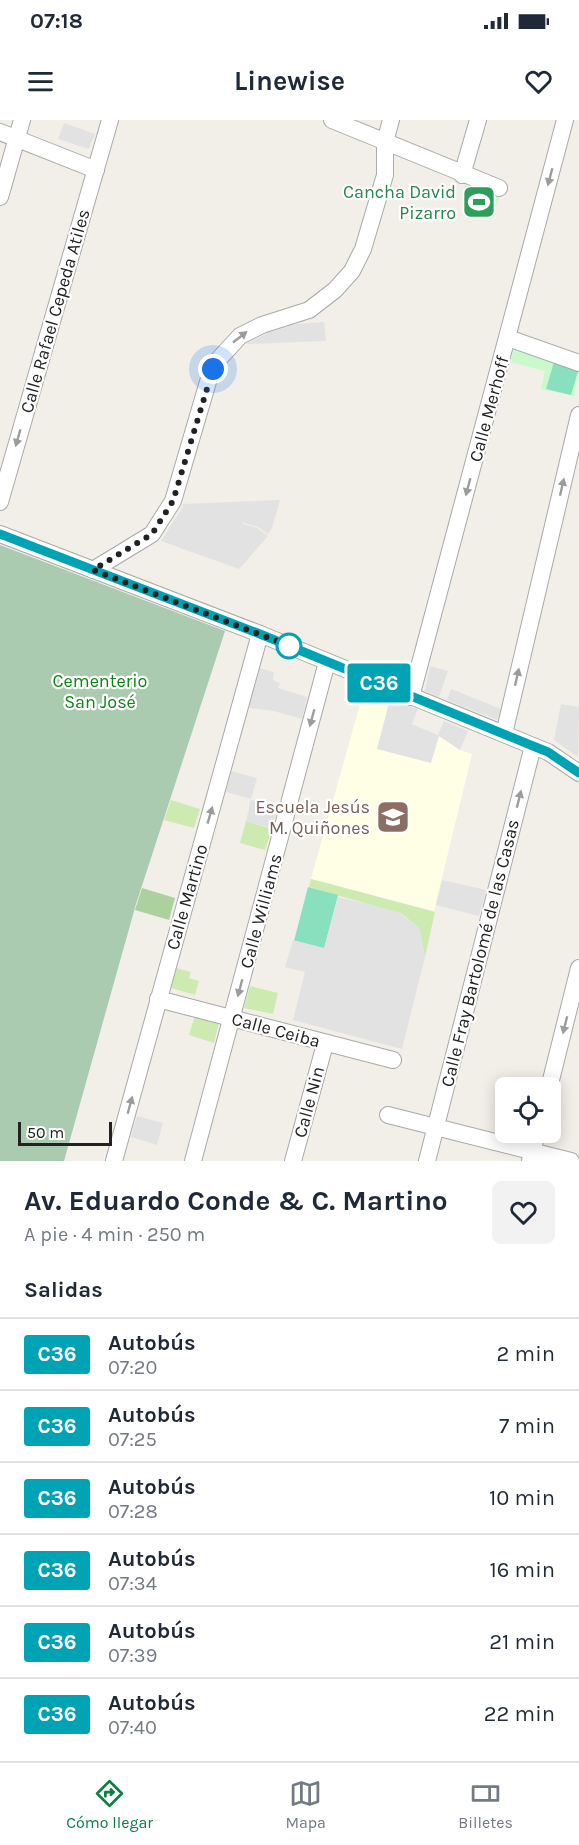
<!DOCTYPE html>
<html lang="es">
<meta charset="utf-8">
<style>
:root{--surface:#fff;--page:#f2f2f3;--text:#1f2937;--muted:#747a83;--line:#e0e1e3;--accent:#0b8043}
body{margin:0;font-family:Karla,sans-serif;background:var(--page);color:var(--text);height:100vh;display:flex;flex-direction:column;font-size:22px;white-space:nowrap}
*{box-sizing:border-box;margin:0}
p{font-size:20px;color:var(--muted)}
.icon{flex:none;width:33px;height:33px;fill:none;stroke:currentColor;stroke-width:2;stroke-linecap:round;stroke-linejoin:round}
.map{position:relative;height:1041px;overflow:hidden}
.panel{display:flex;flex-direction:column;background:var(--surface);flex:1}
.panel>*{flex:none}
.badge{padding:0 12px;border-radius:4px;font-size:21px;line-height:39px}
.fabs{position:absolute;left:495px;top:957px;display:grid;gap:12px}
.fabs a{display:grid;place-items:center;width:66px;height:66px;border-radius:9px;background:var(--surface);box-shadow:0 3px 15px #0003;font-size:30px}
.scale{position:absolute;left:18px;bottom:15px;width:94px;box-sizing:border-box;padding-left:6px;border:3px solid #222;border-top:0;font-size:16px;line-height:21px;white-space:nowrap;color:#222;-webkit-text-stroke:4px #fff;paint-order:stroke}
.you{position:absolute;width:30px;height:30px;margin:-15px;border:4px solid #fff;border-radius:50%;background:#1a73e8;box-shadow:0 0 0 9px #1a73e833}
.map>.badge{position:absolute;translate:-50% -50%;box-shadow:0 0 0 3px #fff}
h2{padding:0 24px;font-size:22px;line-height:54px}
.round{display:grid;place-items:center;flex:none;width:63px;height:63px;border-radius:9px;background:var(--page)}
.headline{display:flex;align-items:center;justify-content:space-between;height:102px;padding:0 24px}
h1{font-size:28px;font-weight:700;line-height:45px}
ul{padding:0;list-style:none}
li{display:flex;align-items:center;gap:18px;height:72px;padding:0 24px;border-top:2px solid var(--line)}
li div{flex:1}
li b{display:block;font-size:22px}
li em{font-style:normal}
li .badge{min-width:66px;font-weight:700;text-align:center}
.status{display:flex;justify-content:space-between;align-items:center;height:42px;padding:0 30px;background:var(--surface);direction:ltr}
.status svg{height:16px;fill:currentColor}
header{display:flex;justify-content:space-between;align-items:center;height:78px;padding:0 24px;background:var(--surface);font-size:27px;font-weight:700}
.tabs{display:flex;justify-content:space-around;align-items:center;height:84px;border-top:2px solid var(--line);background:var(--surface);font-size:16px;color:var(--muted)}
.tabs a{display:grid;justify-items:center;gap:3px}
.tabs .active{color:var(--accent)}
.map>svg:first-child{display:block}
.education{fill:#ffffe5}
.grass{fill:#cdebb0}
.forest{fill:#add19e}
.cemetery{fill:#aacbaf}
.park{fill:#c8facc}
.pitch{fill:#88e0be}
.parking{fill:#e2e2e2}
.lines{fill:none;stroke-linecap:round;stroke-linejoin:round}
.minor-casing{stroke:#a9a9a9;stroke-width:18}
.minor{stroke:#fff;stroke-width:16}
.oneway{fill:#9c9c9c}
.line-casing{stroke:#fff;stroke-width:14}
.line{stroke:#00a3b4;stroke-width:9}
.walk{stroke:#222;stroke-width:6;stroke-dasharray:0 10.8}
.stop-dot{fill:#fff;stroke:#00a3b4;stroke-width:3}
.labels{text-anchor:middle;stroke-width:4.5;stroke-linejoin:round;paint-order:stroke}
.leisure-label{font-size:18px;fill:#27864d;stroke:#fff;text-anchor:end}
.street-label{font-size:18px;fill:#222;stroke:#fff}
.park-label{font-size:18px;fill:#0c8416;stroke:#fff}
.education-label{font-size:18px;fill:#785e54;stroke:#fff;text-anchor:end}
</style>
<div class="status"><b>07:18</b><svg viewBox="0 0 49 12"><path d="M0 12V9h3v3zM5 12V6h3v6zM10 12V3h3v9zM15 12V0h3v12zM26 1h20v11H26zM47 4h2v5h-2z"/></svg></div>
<header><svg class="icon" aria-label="menu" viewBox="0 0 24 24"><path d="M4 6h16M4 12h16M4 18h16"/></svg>Linewise<svg class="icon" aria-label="heart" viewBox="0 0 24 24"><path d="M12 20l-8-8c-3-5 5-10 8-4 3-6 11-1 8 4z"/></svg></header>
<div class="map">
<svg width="579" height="1041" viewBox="0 0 579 1041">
<rect width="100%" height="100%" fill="#f2efe9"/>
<!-- education -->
<path class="education" d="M364,570L418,589L412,604L438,615L460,630L472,634L434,791L311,759Z"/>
<!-- grass -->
<g class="grass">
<path d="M171,680L200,689L194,708L164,700Z"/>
<path d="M246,701L272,709L265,730L240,723Z"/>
<path d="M311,759L435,792L425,837L419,808L402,794L309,767Z"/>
<path d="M176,848L191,852L189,858L199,861L195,875L171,868Z"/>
<path d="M250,866L278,873L273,894L244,888Z"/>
<path d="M195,895L219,902L214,923L189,915Z"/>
</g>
<!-- forest -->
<path class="forest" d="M142,768L175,778L169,800L135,790Z"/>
<!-- cemetery -->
<path class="cemetery" d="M0,425L225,511L136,784L64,1041H0Z"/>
<!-- park -->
<g class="park">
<path d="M464,61L500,75L495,90L467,92Z"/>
<path d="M515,226L579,249L574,276L541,269L545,251L510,242Z"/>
</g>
<!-- pitch -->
<g class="pitch">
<path d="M491,73L493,89L467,91L466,75Z"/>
<path d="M554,242L578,251L571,275L546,269Z"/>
<path d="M308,767L338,775L324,829L294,821Z"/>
</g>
<!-- parking -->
<g class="parking">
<path d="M64,3L95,14L89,29L58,19Z"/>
<path d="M324,202L326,221L246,224L270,212L297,204Z"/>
<path d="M280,380L272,408L268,414L258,407L244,403L243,401V404L257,408L268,416L239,449L161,421L182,388L188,389L183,388V384Z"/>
<path d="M430,546L448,551L439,577L425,571Z"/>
<path d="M259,548L274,552L273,560L280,563L278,568L307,577L302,599L274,591L249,588Z"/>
<path d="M451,569L501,589L497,600L447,580Z"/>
<path d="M390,579L418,589L412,604L438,615L444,601L468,611L460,630L439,616L431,643L377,629Z"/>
<path d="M561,584L579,587L578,637L554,620Z"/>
<path d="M231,651L257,658L251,679L226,672Z"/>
<path d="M251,680L277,687L272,708L246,701Z"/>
<path d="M442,760L486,770L479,796L436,785Z"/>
<path d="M338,777L395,791L402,795L419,808L425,837L402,929L293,900L305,852L285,847L293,820L324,828Z"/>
<path d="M137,996L163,1003L157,1025L131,1017Z"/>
</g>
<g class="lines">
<!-- minor casing -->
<g class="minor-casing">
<g id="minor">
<path d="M332,0L499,68"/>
<path d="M0,12L96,50"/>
<path d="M462,55L478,0"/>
<path d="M0,77L22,0"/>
<path d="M508,218L579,243"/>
<path d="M0,382L110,0"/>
<path d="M0,414L260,514L533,626L548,632L579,653"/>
<path d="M93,450L152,414L173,381L210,255L216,242L240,216L262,205L309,190L335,170L352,151L363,129L385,55V22L391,0"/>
<path d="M411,577L565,0"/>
<path d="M504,614L579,295"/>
<path d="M158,879L393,940"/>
<path d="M549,968L579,848"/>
<path d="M388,995L571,1041"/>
<path d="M114,1041L260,514"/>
<path d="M193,1041L327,542"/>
<path d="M293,1041L325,924"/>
<path d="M427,1041L533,626"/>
<path d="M530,1041L537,1012"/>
</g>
</g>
<!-- minor -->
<use href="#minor" class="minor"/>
</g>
<!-- one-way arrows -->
<defs><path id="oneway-solid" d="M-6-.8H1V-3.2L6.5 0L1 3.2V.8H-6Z" transform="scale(1.5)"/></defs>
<g class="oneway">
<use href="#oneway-solid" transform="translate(550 57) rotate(105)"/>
<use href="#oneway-solid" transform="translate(240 217) rotate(-38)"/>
<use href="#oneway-solid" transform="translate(18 318) rotate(106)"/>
<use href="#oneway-solid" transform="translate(468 367) rotate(105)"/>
<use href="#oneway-solid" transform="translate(562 367) rotate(-77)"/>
<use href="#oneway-solid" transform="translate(517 557) rotate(-77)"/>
<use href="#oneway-solid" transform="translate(312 598) rotate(105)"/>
<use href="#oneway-solid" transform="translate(519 679) rotate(-76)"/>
<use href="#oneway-solid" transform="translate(210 695) rotate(-74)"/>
<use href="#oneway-solid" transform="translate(240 868) rotate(105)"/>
<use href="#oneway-solid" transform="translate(565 905) rotate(104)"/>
<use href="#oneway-solid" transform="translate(130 985) rotate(-75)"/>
</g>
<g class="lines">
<!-- line casing -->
<g class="line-casing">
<path id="line" d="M0,414L260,514L533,626L548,632L579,653"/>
</g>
<!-- line -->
<use href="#line" class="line"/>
<!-- walk -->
<path class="walk" d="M213,249L173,381L152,414L93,450L295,528L289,526"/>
</g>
<!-- icons -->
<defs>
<g id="stadium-square" transform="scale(1.725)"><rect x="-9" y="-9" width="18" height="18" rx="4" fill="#2e9e5b" stroke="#fff"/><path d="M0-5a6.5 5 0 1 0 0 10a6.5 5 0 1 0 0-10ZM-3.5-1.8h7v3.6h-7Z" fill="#fff"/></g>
<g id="school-square" transform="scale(1.725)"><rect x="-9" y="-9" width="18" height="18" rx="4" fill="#8d6e63" stroke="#fff"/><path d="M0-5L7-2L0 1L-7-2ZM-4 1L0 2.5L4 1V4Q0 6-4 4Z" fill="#fff"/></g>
</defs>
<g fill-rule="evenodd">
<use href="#stadium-square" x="479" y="82"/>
<use href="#school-square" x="393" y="697"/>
</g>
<!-- markers -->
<circle class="stop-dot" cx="289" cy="526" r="12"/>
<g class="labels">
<!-- leisure labels -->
<g class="leisure-label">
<text x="456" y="78">Cancha David<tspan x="456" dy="21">Pizarro</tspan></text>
</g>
<!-- street labels -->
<g class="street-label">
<text transform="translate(55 191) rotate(-74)" y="6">Calle Rafael Cepeda Atiles</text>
<text transform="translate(489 289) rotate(-75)" y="6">Calle Merhoff</text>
<text transform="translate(187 777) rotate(-74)" y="6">Calle Martino</text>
<text transform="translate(261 791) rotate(-75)" y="6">Calle Williams</text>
<text transform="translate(480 833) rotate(-76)" y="6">Calle Fray Bartolomé de las Casas</text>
<text transform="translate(276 910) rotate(15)" y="6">Calle Ceiba</text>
<text transform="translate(309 982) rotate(-75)" y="6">Calle Nin</text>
</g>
<!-- park labels -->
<g class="park-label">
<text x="100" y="567">Cementerio<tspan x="100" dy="21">San José</tspan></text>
</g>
<!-- education labels -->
<g class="education-label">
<text x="370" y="693">Escuela Jesús<tspan x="370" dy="21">M. Quiñones</tspan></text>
</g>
</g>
</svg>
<div class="fabs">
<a><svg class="icon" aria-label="locate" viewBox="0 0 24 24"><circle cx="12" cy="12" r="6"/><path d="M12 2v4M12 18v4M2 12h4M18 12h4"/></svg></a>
</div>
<div class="scale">50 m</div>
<div class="you" style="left:213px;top:249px"></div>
<b class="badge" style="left:379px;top:563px;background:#00a3b4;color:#fff">C36</b>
</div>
<section class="panel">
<div class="headline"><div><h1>Av. Eduardo Conde &amp; C. Martino</h1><p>A pie · 4 min · 250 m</p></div><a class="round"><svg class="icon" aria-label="heart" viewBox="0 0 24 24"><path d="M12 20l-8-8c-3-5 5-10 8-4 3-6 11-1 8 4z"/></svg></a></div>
<h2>Salidas</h2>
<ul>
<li><span class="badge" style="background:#00a3b4;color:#fff">C36</span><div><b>Autobús</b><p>07:20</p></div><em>2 min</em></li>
<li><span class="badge" style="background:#00a3b4;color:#fff">C36</span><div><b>Autobús</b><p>07:25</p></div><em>7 min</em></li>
<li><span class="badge" style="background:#00a3b4;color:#fff">C36</span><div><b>Autobús</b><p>07:28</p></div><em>10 min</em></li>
<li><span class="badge" style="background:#00a3b4;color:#fff">C36</span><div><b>Autobús</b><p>07:34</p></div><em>16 min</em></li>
<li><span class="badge" style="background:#00a3b4;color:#fff">C36</span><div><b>Autobús</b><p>07:39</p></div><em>21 min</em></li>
<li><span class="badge" style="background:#00a3b4;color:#fff">C36</span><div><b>Autobús</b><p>07:40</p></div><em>22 min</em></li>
</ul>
</section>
<nav class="tabs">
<a class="active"><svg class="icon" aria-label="directions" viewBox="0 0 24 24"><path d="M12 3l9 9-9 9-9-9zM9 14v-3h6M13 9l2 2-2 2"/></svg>Cómo llegar</a>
<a><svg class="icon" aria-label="map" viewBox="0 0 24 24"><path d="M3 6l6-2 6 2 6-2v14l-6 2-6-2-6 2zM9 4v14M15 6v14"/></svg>Mapa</a>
<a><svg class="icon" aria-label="tickets" viewBox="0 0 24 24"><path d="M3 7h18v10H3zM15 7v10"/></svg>Billetes</a>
</nav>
